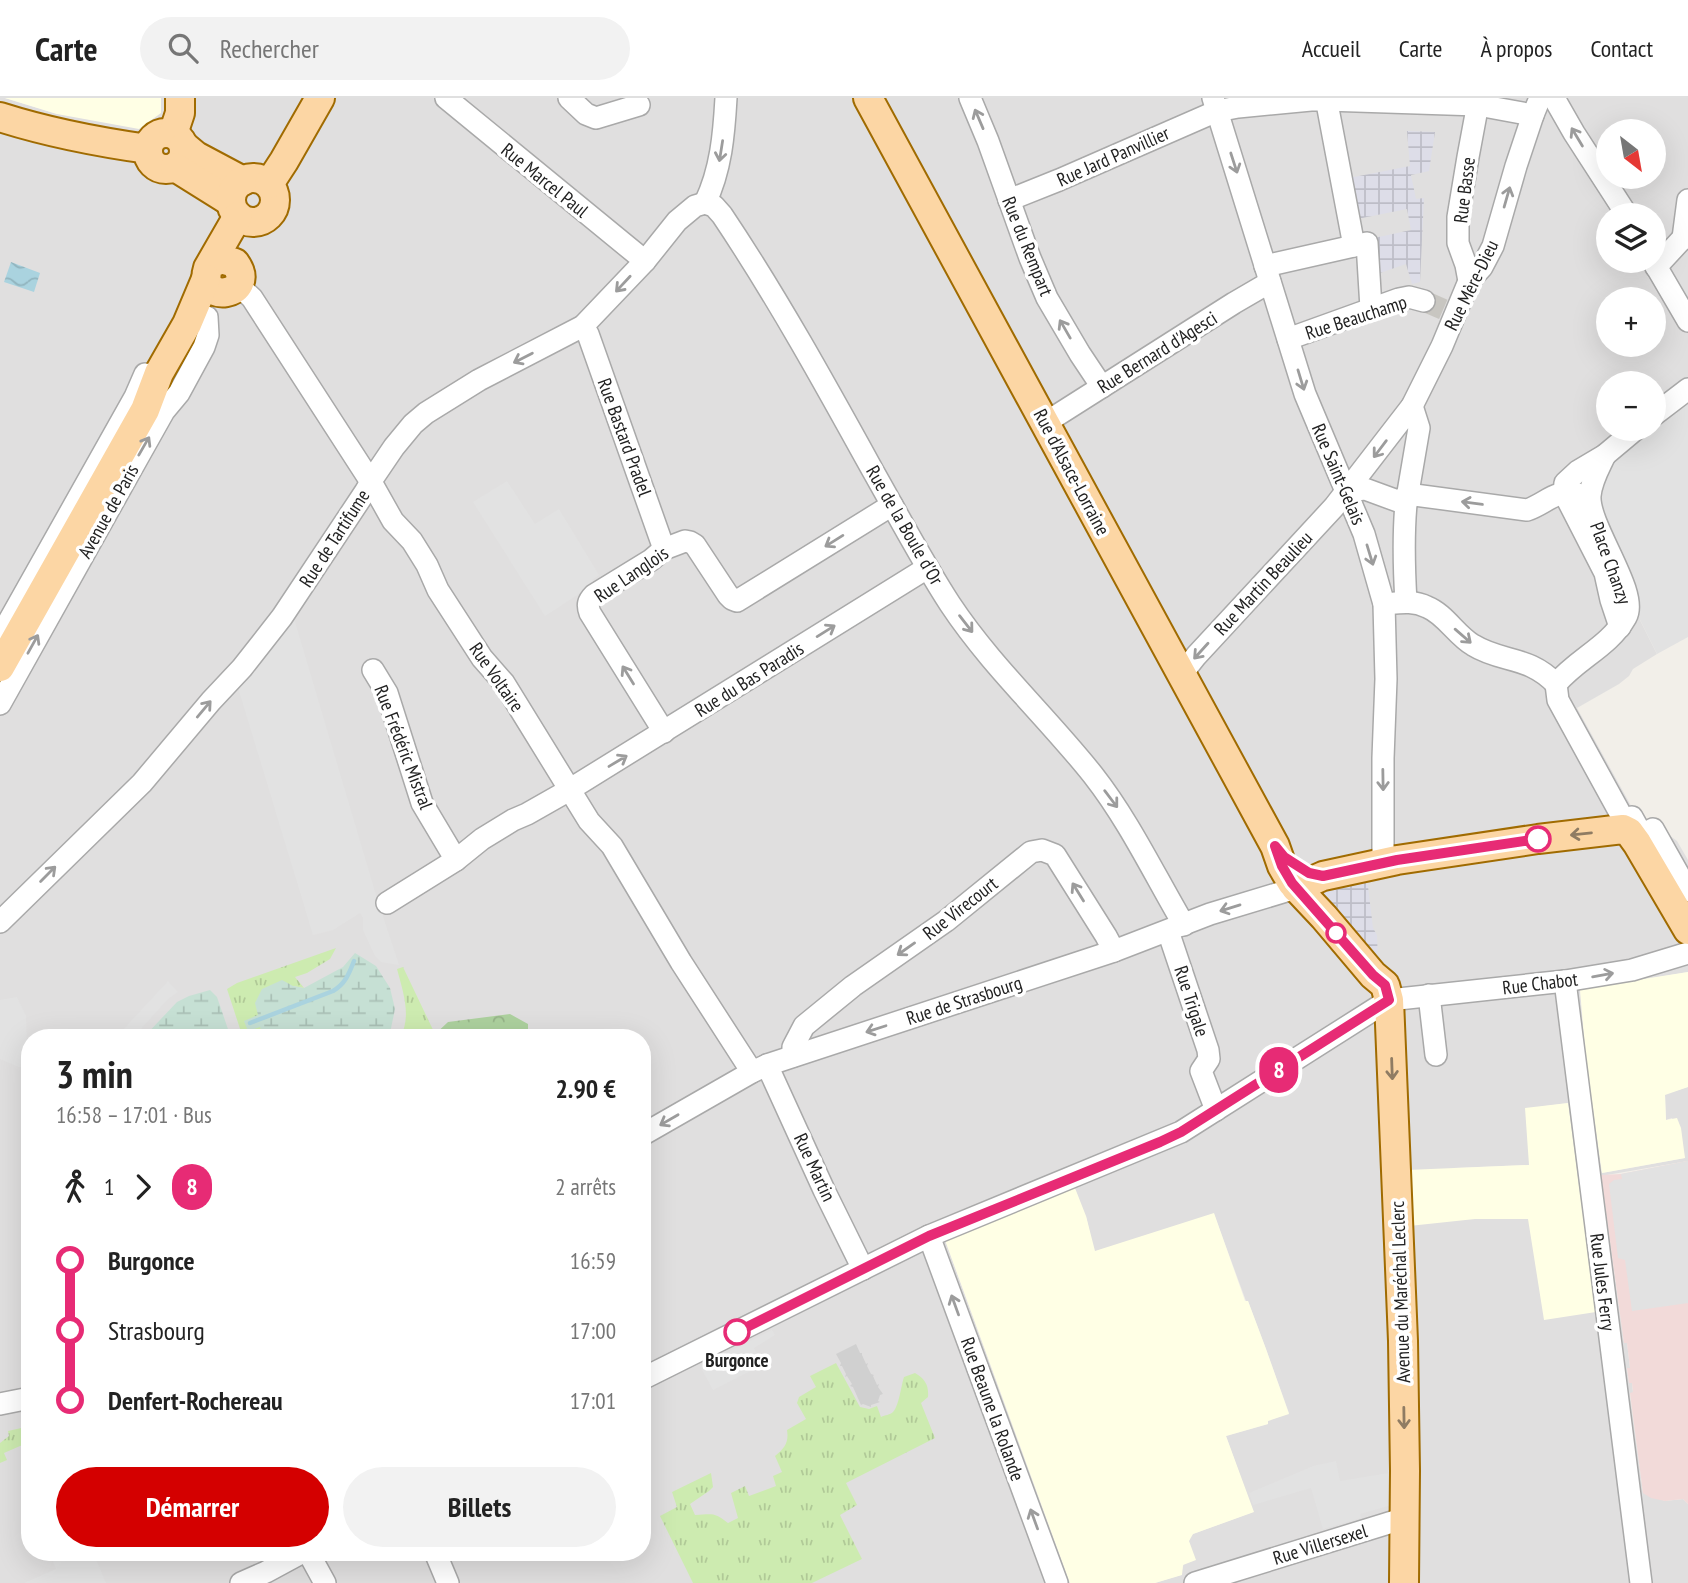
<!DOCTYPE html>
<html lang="fr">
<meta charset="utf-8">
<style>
:root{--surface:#fff;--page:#f2f2f2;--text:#222;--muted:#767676;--line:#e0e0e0;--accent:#d40000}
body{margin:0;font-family:"PT Sans Narrow",sans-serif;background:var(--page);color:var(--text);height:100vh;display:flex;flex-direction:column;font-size:26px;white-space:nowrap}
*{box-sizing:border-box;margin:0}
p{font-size:23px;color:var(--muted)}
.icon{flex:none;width:38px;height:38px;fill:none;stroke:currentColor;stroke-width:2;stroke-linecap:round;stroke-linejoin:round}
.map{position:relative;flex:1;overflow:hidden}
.drawer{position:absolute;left:21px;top:931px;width:630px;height:532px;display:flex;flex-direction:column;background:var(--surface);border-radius:28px;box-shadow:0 7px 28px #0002}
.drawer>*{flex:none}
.badge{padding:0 14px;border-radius:23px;font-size:24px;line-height:46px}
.needle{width:46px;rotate:149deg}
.controls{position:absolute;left:1596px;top:21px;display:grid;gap:14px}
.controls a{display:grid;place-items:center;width:70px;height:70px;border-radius:50%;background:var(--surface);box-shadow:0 7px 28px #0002;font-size:35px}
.map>.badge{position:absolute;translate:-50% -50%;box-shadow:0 0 0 4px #fff}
.legs{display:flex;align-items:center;gap:10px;height:77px;padding:0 35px;font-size:23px}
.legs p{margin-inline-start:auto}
.overview{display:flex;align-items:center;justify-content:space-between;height:119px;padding:0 35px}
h1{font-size:38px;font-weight:700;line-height:52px}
.cta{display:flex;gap:14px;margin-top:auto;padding:14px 35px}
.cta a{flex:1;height:80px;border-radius:42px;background:var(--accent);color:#fff;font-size:28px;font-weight:700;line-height:80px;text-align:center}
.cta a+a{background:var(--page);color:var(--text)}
ul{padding:0 35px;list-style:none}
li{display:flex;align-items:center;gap:24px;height:70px;font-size:26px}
li i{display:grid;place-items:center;width:10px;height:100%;margin:0 9px;background:currentColor}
li i::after{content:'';width:18px;height:18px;margin:-9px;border:5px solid;border-radius:50%;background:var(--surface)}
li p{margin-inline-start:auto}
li:first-child i{background:linear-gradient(#0000 50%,currentColor 0)}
li:last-child i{background:linear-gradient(currentColor 50%,#0000 0)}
header{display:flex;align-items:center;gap:42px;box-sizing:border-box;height:98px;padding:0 35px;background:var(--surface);border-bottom:2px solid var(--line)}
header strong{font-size:33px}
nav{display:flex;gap:38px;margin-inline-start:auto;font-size:24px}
.search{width:490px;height:63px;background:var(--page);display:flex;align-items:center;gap:18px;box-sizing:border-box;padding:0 24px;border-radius:38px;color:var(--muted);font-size:26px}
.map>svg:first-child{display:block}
.residential{fill:#e0dfdf;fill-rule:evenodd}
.commercial{fill:#f2dad9}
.education{fill:#ffffe5}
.religious{fill:#d0d0d0}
.grass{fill:url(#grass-tufts)}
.forest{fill:url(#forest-crowns)}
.wetland{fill:url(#wetland-marsh)}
.parking{fill:#e2e2e2}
.plaza{fill:url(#plaza-grid)}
.water{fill:url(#water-waves)}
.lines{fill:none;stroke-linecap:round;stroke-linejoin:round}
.stream{stroke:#aad3df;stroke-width:4.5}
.minor-tunnel{stroke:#c8c6c1;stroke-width:21;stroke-dasharray:21 10;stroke-linecap:butt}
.minor-casing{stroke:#a9a9a9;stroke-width:24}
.major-casing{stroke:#a06b00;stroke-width:32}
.minor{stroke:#fff;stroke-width:21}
.major{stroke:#fcd6a4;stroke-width:28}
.oneway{stroke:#9c9c9c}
.oneway2{stroke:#8f7c63}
.line-1-casing{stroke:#fff;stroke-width:16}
.line-1{stroke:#e72b75;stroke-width:10}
.stop-1-dot{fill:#fff;stroke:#e72b75;stroke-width:3.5}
.labels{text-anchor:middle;stroke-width:7;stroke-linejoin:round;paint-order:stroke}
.street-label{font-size:19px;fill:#222;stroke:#fff}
.stop-label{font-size:19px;font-weight:bold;fill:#222;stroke:#fff}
</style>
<header>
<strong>Carte</strong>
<div class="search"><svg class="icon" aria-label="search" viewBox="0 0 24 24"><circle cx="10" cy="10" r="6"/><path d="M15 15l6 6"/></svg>Rechercher</div>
<nav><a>Accueil</a><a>Carte</a><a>À propos</a><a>Contact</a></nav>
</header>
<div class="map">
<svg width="1688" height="1485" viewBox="0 0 1688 1485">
<defs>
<pattern id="grass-tufts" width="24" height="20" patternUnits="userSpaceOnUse" patternTransform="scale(1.75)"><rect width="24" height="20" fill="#cdebb0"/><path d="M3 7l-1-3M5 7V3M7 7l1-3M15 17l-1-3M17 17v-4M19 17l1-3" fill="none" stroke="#b0c997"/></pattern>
<pattern id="forest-crowns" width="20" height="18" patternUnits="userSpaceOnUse" patternTransform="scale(1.75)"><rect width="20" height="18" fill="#add19e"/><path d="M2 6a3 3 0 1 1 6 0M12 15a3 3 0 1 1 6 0" fill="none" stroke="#95b388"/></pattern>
<pattern id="wetland-marsh" width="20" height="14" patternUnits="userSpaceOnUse" patternTransform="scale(1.75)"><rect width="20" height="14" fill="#c6e0d4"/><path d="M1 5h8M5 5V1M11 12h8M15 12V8" fill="none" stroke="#aac0b6"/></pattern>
<pattern id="plaza-grid" width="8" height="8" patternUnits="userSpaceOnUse" patternTransform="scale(1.75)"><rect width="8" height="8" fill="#dddde8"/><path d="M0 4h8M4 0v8" fill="none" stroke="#bdbdc7"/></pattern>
<pattern id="water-waves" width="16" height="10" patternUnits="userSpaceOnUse" patternTransform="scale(1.75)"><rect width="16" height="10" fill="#aad3df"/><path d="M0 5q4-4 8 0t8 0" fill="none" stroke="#92b5bf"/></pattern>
</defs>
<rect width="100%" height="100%" fill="#f2efe9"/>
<!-- residential -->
<path class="residential" d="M0,0H5L57,16L161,15V0H1688V305L1605,370L1620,465L1639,520L1657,556L1633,571L1629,578L1619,586L1577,610L1645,733L1654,728L1673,740L1677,743L1688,762V874L1580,892L1586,962L1602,1075L1685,1060L1672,1020L1666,1022L1665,996L1688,989V1063L1601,1078L1624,1244H1627L1630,1270L1627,1271L1629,1284H1632L1633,1295L1630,1296L1643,1395L1665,1403L1683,1401L1688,1406V1485H1155L1181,1477L1190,1439L1193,1436L1253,1414L1226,1338L1268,1326L1267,1323L1289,1315L1266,1251L1248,1203H1246L1214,1116L1094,1154L1086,1118L945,1142L1070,1485H0ZM1608,33H1654V79H1608ZM1608,117H1654V163H1608ZM1608,201H1654V247H1608ZM1608,285H1654V331H1608ZM30,940H642V1454H30ZM1568,1005L1577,1077L1593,1193L1530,1114L1453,1070L1529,1067L1546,1008Z"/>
<!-- commercial -->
<path class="commercial" d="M1688,1063V1406L1683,1401L1665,1403L1651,1400L1643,1395L1630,1295L1633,1294L1632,1285H1629L1627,1270H1630L1627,1245H1624L1601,1077L1621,1076Z"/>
<!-- education -->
<g class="education">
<path d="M5,0H161V15L139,31L57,16Z"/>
<path d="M1688,874V989L1665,997L1666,1022L1677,1020L1681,1030L1685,1060L1602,1075L1586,962L1580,891Z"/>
<path d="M1568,1005L1596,1214L1544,1222L1528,1121H1475L1409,1128L1407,1072L1529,1067L1525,1010Z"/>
<path d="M1075,1090L1086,1118L1095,1153L1214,1115L1245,1203H1248L1266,1251L1289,1316L1268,1323V1326L1226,1338L1254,1414L1193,1436L1189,1443L1196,1462L1183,1467L1182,1477L1155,1485H1070L945,1142Z"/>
</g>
<!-- religious -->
<path class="religious" d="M856,1246L860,1255H862V1257L866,1266L868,1265L867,1268L871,1276L874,1277L873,1278L877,1287L879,1286L878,1289L883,1296L880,1297L878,1303L880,1304L871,1307V1309L863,1306L861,1307L853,1289L850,1288L852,1286L847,1278L845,1279L846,1276L842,1268H840L841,1265L836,1256Z"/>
<!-- grass -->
<g class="grass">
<path d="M336,850L330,861L307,875L295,879L304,890L293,888L258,917L264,940H243L227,891L237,885Z"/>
<path d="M403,869L435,936L431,940H400C412,918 403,894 397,871Z"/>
<path d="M836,1265L860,1309L869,1311L877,1308L881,1319C885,1317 890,1317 893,1314C899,1308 901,1288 904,1279L915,1275C925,1281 929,1287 928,1299L921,1305L935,1340L846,1385L857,1407L840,1417L862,1461L812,1485H693L660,1418L677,1409L672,1394L711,1375L713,1389L709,1393L690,1406L695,1417C712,1416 715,1414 728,1425L738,1420L731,1395L745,1388L749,1398L776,1388L773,1378L782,1374L775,1358C785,1350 789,1344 787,1332L806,1321L797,1305L799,1299L816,1289L810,1278Z"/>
<path d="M30,1328V1351L27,1345L4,1355L7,1362L0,1365V1345L9,1338L8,1333Z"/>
</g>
<!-- forest -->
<path class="forest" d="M510,916L528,926V940H431L448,924Z"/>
<!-- wetland -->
<g class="wetland">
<path d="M355,855L376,868L390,890L395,911L390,935L379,940H264L260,929L248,933L244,923L258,917L255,905L262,891L282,882L293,888L304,890L343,869Z"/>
<path d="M210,892L217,899L231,940H143L177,904L189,898Z"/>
</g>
<!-- parking -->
<g class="parking">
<path d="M1688,305V539L1657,556L1639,520L1620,465L1601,418L1596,390L1605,370Z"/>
<path d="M507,383L535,426L559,411L599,477L592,482L594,486L545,518L473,404Z"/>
<path d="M293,517L376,797L399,867L381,864L375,858L363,832V820L360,815L333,832L313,837L237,586Z"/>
<path d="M168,883L178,894L168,901L133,940H113L116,939Z"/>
<path d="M17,899L26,918L27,951H30V970L19,969L0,961V902Z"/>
<path d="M1688,1063V1205L1632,1213L1625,1162L1618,1160L1609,1086L1614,1082L1622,1081L1621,1076Z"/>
<path d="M772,1232L775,1237L754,1250L762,1267L713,1292L700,1268Z"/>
<path d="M1336,1363L1340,1383L1395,1374V1406L1360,1416L1361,1420L1323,1431L1311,1390L1253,1407L1249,1395L1313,1368Z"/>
<path d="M49,1454H93L106,1485H24L56,1471Z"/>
</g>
<!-- plaza -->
<g class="plaza">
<path d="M1407,33L1435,34L1429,73L1411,77L1416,101L1424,100L1420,184L1412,186L1406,166L1377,176L1374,140L1411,132L1407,111L1357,121L1349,80L1410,68Z"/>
<path d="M1367,780L1373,830L1377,837L1378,867L1321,796L1322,792Z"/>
</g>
<!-- water -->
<path class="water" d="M11,164L40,175L34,194L4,184Z"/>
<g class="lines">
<!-- stream -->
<path class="stream" d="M250,925L333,893C345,886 349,876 354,863"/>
<!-- minor-tunnel -->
<path class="minor-tunnel" d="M1424,203L1447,213"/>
<!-- minor casing -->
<g class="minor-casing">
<g id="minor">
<path d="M446,0L645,163"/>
<path d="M569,0L586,16L596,20L639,7"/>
<path d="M970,0L988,43L1030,160L1047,200L1080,256L1102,289"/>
<path d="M1213,0L1305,296L1364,436L1384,506L1386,581L1383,660V765"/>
<path d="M1326,0L1354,148"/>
<path d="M1554,0L1574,35L1627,117"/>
<path d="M1009,102L1059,82L1217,13L1238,9L1311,2H1326L1478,7L1533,17"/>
<path d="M1688,102L1683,140H1688"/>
<path d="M705,105L714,108L722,117C777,199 825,286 873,373C898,417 922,463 950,506C991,568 1047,619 1093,677C1129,723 1154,776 1184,827"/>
<path d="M705,105C721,72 724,36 726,0"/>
<path d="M1653,163L1688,223"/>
<path d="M1265,168L1367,145L1371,210"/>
<path d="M1656,169L1683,140"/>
<path d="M1469,183L1466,167L1458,145V119L1468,59L1479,0"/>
<path d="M238,187L252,200L371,384L393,423L412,443L427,467L438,492L482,560L504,585L589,723L612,748L681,864L752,974"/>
<path d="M583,228L588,236L664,451"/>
<path d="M1288,241L1399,201L1409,199L1424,203"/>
<path d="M1654,317L1688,291"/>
<path d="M1045,325L1234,205L1270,184"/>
<path d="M1346,393L1365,391L1406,406L1419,330L1412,308"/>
<path d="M1407,396L1527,412C1547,405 1555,391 1578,396"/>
<path d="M1406,504C1404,471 1403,439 1406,406"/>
<path d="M1384,506C1398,505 1413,502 1427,509C1445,516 1456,537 1473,547C1502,565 1528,557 1556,586"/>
<path d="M1620,529L1611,502L1605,475L1564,395L1565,385L1578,373L1605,357L1636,331"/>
<path d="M0,539L135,299L145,276"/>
<path d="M373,572L387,595L422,705L456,762"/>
<path d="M1181,577L1196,558L1334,409L1412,308L1442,248L1469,183L1482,169L1493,148L1516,68L1533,17L1540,0"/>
<path d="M1556,586C1578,560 1609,549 1626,519C1640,495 1588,428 1590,398C1591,383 1599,370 1605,357"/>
<path d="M1556,586L1558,602L1620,715L1623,723V731"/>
<path d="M0,606L132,370L164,313L179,295L204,249L208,237L207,219"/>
<path d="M664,634L590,515C587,507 588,503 594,497L651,462L664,451L685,443L690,444L695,447L728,497L732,501L737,503L892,407"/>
<path d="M1632,719L1642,737L1653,731L1688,793"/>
<path d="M387,805L456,762L482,741L513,722L527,716L564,695L927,470"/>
<path d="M0,824L142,685L211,603L242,570L282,519L365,394L375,377L394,349L413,326L426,315L479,282L583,228L645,163L677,123L695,108L705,105"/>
<path d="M1168,833L1208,952L1209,961L1201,973L1216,1012"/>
<path d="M1565,883L1641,1485"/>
<path d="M1429,897L1436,957"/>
<path d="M793,958V949L804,928L853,888L946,823L1031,754L1042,752L1055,757L1106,838L1114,853"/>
<path d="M767,967L824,1092L863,1171"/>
<path d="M642,1037L752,974L767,967L1114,853L1210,816L1296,790"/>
<path d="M929,1138L1057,1485"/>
<path d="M642,1281L929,1138L1181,1034L1389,902L1565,883L1632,872L1688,855"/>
<path d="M0,1306L30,1300"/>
<path d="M308,1454L325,1485"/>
<path d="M435,1454L448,1485"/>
<path d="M241,1485L266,1474L303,1454"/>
<path d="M1195,1485L1405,1420"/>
</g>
</g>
<!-- major casing -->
<g class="major-casing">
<g id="major">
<path d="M868,0L1275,748L1282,768L1292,785L1324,819L1373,877L1385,887L1389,902L1403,1243L1405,1373L1404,1485"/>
<path d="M0,19C47,34 98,44 148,51"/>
<circle cx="166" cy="53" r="18"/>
<path d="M173,36L180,15V0"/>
<path d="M184,48L196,58L243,83"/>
<path d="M175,69L231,104"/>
<circle cx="253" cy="102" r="22"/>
<path d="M269,86L284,63L320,0"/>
<path d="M211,166L221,161L235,165C259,198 196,208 208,170L238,118"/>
<path d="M0,569L145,312L159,275L187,226L206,181"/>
<path d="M1296,790L1323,778L1397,762L1538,741L1623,731L1629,734L1637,745L1688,832"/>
</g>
</g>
<!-- minor -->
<use href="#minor" class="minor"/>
<!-- major -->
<use href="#major" class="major"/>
</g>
<!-- one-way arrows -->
<defs><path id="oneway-shaft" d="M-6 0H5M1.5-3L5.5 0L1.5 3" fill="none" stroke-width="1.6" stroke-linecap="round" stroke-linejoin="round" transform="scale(1.75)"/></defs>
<g class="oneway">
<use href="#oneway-shaft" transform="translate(979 21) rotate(-113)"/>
<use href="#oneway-shaft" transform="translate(1577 39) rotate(-121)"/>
<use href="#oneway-shaft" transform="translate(721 53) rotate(99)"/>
<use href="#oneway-shaft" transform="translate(1234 65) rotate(72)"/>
<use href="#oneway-shaft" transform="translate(1507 99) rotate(-74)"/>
<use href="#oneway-shaft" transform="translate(623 186) rotate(133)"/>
<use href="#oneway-shaft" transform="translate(1065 231) rotate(-120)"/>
<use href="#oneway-shaft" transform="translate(523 260) rotate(153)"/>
<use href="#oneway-shaft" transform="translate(1301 282) rotate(73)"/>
<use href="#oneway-shaft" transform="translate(144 348) rotate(-60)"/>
<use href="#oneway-shaft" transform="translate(1380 351) rotate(127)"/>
<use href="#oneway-shaft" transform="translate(1472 405) rotate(-172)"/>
<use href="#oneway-shaft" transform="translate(834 443) rotate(148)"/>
<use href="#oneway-shaft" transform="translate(1370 457) rotate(73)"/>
<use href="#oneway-shaft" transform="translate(966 526) rotate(52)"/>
<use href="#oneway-shaft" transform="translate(826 533) rotate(-32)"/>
<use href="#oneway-shaft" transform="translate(1463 538) rotate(41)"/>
<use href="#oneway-shaft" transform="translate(33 546) rotate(-61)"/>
<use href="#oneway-shaft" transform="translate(1201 553) rotate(132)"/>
<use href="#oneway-shaft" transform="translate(628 577) rotate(-122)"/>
<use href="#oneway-shaft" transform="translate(204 611) rotate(-50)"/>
<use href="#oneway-shaft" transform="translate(618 663) rotate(-31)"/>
<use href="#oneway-shaft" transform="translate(1383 682) rotate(89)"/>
<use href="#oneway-shaft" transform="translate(1111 701) rotate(53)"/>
<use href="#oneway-shaft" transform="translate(48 776) rotate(-45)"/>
<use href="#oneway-shaft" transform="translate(1078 794) rotate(-122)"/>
<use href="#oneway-shaft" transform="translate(1230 810) rotate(163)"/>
<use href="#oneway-shaft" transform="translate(906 851) rotate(145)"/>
<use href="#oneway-shaft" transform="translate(1603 877) rotate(-10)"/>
<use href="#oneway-shaft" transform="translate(876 931) rotate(162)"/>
<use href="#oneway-shaft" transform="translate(669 1022) rotate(150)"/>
<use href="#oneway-shaft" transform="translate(955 1207) rotate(-110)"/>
<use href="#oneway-shaft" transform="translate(1034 1421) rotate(-110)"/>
</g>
<g class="oneway2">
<use href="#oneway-shaft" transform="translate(1581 736) rotate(174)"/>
<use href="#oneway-shaft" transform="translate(1392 971) rotate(88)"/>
<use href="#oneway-shaft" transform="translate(1404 1320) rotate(89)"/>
</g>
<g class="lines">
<!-- line-1 casing -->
<g class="line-1-casing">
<path id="line-1" d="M737,1234L929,1138L1160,1044L1181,1034L1389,902L1385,887L1373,877L1292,785L1282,768L1275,748L1284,759L1309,775L1323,778L1397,762L1538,741"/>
</g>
<!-- line-1 -->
<use href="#line-1" class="line-1"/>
</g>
<!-- markers -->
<g class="stop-1-dot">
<circle cx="1538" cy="741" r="12"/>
<circle cx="1336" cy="835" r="9"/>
<circle cx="737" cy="1234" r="12"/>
</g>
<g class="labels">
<!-- street labels -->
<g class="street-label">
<text transform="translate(1113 58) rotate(-24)" y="7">Rue Jard Panvillier</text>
<text transform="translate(545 82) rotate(39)" y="7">Rue Marcel Paul</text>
<text transform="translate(1464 92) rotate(-83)" y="7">Rue Basse</text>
<text transform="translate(1028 148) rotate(68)" y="7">Rue du Rempart</text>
<text transform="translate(1471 187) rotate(-64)" y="7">Rue Mère-Dieu</text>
<text transform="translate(1356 219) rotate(-18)" y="7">Rue Beauchamp</text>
<text transform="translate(1157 254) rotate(-32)" y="7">Rue Bernard d'Agesci</text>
<text transform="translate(625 339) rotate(70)" y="7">Rue Bastard Pradel</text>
<text transform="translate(1072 374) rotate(62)" y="7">Rue d'Alsace-Lorraine</text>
<text transform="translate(1339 376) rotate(67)" y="7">Rue Saint-Gelais</text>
<text transform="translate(108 413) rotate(-61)" y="7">Avenue de Paris</text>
<text transform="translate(905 427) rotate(60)" y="7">Rue de la Boule d'Or</text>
<text transform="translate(334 440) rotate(-57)" y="7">Rue de Tartifume</text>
<text transform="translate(1611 465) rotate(70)" y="7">Place Chanzy</text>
<text transform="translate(631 476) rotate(-34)" y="7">Rue Langlois</text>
<text transform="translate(1263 485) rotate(-47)" y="7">Rue Martin Beaulieu</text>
<text transform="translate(497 579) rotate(55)" y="7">Rue Voltaire</text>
<text transform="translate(749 581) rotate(-32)" y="7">Rue du Bas Paradis</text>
<text transform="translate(404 649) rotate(69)" y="7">Rue Frédéric Mistral</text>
<text transform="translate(960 810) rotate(-38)" y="7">Rue Virecourt</text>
<text transform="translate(1540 885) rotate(-7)" y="7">Rue Chabot</text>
<text transform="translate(964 902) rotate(-18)" y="7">Rue de Strasbourg</text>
<text transform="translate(1192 903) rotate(72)" y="7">Rue Trigale</text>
<text transform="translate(815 1069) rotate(65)" y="7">Rue Martin</text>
<text transform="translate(1603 1184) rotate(83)" y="7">Rue Jules Ferry</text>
<text transform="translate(1400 1194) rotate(-92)" y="7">Avenue du Maréchal Leclerc</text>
<text transform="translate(993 1311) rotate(70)" y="7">Rue Beaune la Rolande</text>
<text transform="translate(1320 1446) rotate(-17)" y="7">Rue Villersexel</text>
</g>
<!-- stop labels -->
<g class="stop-label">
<text x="737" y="1269">Burgonce</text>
</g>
</g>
</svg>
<div class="controls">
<a><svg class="needle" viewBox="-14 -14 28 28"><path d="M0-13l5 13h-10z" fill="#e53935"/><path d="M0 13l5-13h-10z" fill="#767676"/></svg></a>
<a><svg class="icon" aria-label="layers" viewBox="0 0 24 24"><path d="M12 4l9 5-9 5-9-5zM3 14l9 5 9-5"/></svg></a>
<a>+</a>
<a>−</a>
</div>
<b class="badge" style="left:1279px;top:972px;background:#e72b75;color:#fff">8</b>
<section class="drawer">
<div class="overview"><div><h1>3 min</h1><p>16:58 – 17:01 · Bus</p></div><b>2.90 €</b></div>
<div class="legs"><svg class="icon" aria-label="walk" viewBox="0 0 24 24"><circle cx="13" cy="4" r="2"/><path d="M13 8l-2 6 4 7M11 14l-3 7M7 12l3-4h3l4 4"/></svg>1<svg class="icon" aria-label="forward" viewBox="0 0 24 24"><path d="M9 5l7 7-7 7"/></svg><b class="badge" style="background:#e72b75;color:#fff">8</b><p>2 arrêts</p></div>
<ul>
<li><i style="color:#e72b75"></i><b>Burgonce</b><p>16:59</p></li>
<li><i style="color:#e72b75"></i><span>Strasbourg</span><p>17:00</p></li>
<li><i style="color:#e72b75"></i><b>Denfert-Rochereau</b><p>17:01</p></li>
</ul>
<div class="cta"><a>Démarrer</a><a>Billets</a></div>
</section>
</div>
